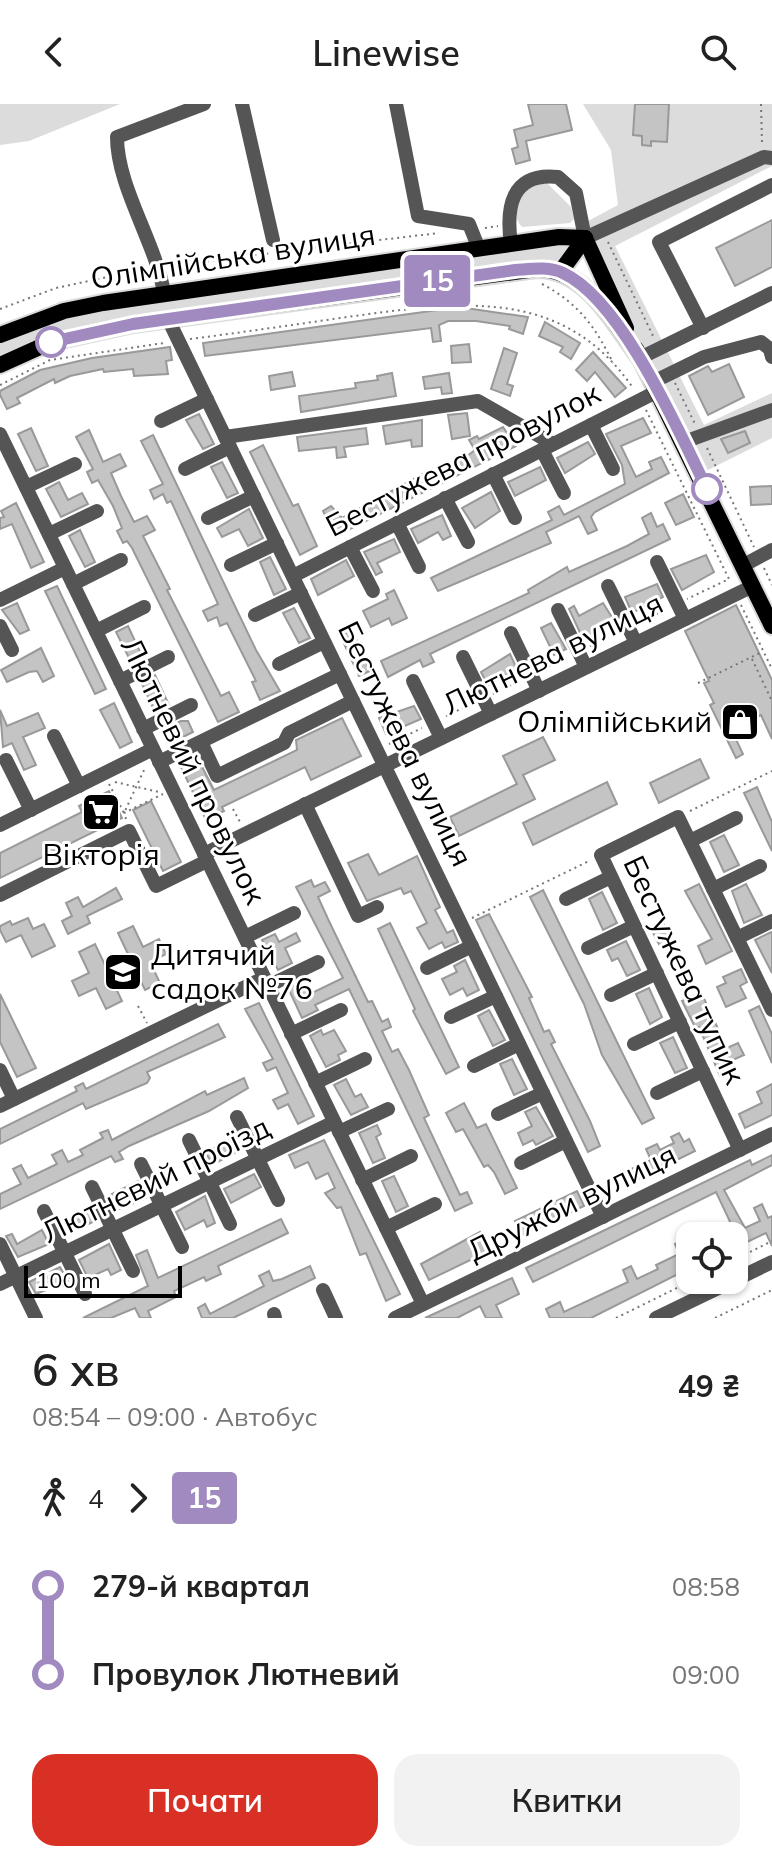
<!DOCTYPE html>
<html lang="uk">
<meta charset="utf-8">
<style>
:root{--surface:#fff;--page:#f2f2f2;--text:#222;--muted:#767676;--accent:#d93025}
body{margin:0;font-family:Mulish,sans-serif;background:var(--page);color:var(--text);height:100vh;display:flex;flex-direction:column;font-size:30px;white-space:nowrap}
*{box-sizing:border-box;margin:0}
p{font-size:26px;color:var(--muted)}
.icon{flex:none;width:44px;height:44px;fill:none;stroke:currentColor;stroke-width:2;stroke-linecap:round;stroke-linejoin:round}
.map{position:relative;height:1214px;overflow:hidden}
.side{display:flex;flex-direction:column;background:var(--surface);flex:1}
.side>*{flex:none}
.badge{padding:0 16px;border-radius:6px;font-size:28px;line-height:52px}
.fabs{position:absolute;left:676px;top:1118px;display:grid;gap:16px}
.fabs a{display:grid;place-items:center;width:72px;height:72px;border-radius:16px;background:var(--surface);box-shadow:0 2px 6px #0004;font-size:40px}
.scale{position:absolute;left:24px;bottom:20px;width:158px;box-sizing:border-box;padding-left:8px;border:4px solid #000;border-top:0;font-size:22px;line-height:28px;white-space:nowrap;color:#000;-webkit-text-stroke:6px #fff;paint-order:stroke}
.map>.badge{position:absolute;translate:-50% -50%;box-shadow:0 0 0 4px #fff}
.legs{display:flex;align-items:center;gap:12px;height:88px;padding:0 32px;font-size:26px}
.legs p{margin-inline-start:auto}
.summary{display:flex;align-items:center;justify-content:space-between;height:136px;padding:0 32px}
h1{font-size:44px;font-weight:600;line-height:60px}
.action{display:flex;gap:16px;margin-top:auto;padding:16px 32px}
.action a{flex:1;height:92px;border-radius:24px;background:var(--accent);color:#fff;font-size:32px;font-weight:600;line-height:92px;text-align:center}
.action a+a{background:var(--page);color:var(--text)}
ul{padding:0 32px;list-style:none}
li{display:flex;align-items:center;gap:28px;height:88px;font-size:30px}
li i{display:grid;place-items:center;width:12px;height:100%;margin:0 10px;background:currentColor}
li i::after{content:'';width:20px;height:20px;margin:-10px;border:6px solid;border-radius:50%;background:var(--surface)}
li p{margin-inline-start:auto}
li:first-child i{background:linear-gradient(#0000 50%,currentColor 0)}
li:last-child i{background:linear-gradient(currentColor 50%,#0000 0)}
header{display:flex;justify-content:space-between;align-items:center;height:104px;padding:0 32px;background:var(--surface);font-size:36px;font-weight:600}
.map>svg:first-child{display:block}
.green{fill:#dcdcdc}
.building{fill:#c4c4c4;stroke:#999;stroke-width:2}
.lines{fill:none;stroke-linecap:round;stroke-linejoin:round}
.major-casing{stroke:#dbdbdb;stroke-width:20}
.path{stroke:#777;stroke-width:2;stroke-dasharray:2 4;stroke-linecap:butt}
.minor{stroke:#555;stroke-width:14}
.major{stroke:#000;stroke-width:16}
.line-1-casing{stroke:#fff;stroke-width:18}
.line-1{stroke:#a18ac0;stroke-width:12}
.stop-1-dot{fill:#fff;stroke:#a18ac0;stroke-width:4}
.labels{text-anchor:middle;stroke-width:6;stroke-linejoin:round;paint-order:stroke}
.street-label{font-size:30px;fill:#000;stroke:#fff}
.poi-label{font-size:30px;fill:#000;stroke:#fff;text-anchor:end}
</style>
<header><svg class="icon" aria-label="back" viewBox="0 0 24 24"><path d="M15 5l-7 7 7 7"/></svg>Linewise<svg class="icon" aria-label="search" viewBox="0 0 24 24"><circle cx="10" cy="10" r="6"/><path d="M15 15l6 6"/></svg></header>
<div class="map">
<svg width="772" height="1214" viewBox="0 0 772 1214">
<rect width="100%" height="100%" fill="#fff"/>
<!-- green -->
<g class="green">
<path d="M0,0H120L29,37L0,41Z"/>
<path d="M583,0H772V62L615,142L704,321L772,289V334L700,370L585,135L561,167L133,220L0,261V231L34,217L573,133L588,117L618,101L611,46Z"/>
<path d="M547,79L571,103L574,115L570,119L522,123C510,110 519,96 525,82Z"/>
</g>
<!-- building -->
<g class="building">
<path d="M528,0H566L572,26L526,37L530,56L516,60L512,45L518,43L514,26L533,21Z"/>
<path d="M635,0H669L667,38L651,37V42L642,41V32L633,31Z"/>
<path d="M772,116V163L735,182L716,144Z"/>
<path d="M459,203L528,213L523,230L509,225L510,222L476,217H448L439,221L441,237L433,238L431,224L205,252L203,239Z"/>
<path d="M545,218L580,239L571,255L560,248L563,243L539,232Z"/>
<path d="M469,240L471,258L452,259L451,242Z"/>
<path d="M170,243L172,256L166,257L168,270L134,272L133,265L104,268L103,265L70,272L55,279L54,275L17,294L20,299L7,305L0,291V287L40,266L92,254Z"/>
<path d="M504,244L517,249L507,280L513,282L510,292L491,285Z"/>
<path d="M593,248L626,284L615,293L595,268L587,277L576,266Z"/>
<path d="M729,260L744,293L708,311L689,272L708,262L712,268Z"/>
<path d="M292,268L295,282L271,286L269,272Z"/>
<path d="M392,269L396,292L301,308L299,292L356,284L355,279L378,276L377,272Z"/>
<path d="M449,269L452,289L442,290L441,283L425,285L423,273Z"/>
<path d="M467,309L470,332L452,335L448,311Z"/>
<path d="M199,310L214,340L203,345L186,316Z"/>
<path d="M643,314L651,329L621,342L636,373L652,365L649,358L661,353L669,369L595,408L591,413L597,426L588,430L579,412L546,428L551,439L438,487L431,474L552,416L548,408L559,402L564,411L625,380L622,361L606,330Z"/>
<path d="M422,316V342L412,343L411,336L386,340L383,322Z"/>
<path d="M503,323L516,342L336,432L323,407L331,402L342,414L432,365L434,370L466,353L475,346L469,336L477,332L479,335Z"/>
<path d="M31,324L48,362L36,367L18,330Z"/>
<path d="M366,324L368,340L344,343L346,353L337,354L336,343L299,347L297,333Z"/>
<path d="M89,326L103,358L120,350L126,362L111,369L121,392L134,418L147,412L155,426L143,432L170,485L167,486L221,592L229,588L239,608L218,618L132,444L127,437L123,439L117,427L122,424L113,402L98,376L92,379L87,368L93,365L76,333Z"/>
<path d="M745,327L750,339L728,349L721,335Z"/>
<path d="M153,331L256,546L280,587L260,596L252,578L256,577L227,519L220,522L217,513L208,517L203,507L218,500L171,397L167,399L163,390L154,395L150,386L163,380L141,337Z"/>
<path d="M588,338L595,350L565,369L557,354Z"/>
<path d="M263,341L293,402L298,400L317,442L300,451L250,348Z"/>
<path d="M222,358L238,389L227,394L211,363Z"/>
<path d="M540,363L546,376L515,392L508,378Z"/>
<path d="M59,378L68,396L82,389L88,400L61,413L46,385Z"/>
<path d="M772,382V400L751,401L750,383Z"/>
<path d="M491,388L500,407L475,424L462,404Z"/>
<path d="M683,390L694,413L676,421L665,399Z"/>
<path d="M16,399L44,458L31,464L12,420L0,425V414L4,413L1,407Z"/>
<path d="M249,405L263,434L248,442L239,425L222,433L217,424Z"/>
<path d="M651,409L657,423L663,420L670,435L430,550L434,558L423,563L420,556L388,573L381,557L529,489L528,486L567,463L569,468L627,442L649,430L642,414Z"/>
<path d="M442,411L451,432L443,436L438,428L418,439L411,425Z"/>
<path d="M80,426L95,458L85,463L69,432Z"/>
<path d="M394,435L400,448L377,459L382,468L376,471L364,448Z"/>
<path d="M706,451L714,468L682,486L671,465Z"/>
<path d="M270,453L286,485L274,491L260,458Z"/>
<path d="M346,456L354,472L318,491L311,475Z"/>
<path d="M657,480L663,493L632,509L625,493Z"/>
<path d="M57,482L106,585L95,590L45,487Z"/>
<path d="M394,486L407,514L392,521L389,514L371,523L363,507L388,495L386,490Z"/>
<path d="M17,499L29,526L20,530L2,506Z"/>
<path d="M603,499L615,518L583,535L569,505L574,502L579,512Z"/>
<path d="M736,501L772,576V635L761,611L731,625L743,650L736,654L710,601L714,599L704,579L709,577L685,527Z"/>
<path d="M294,504L310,534L299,539L283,509Z"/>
<path d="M551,519L566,545L554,551L541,524Z"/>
<path d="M128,522L143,554L132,560L116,528Z"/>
<path d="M352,526L370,567L359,572L340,531Z"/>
<path d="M41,544L54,572L43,578L37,567L29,568L7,578L1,566Z"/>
<path d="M510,550L517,565L488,581L481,568Z"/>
<path d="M155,571L169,601L155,608L141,578Z"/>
<path d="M114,599L132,638L120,644L100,606Z"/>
<path d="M414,602L421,615L386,630L379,614Z"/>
<path d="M0,606L7,622L38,609L45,624L23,633L36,661L24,666L12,639L3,643Z"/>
<path d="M342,614L361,652L311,676L305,663L222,703L224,707L206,716L179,659L196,651L214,686L297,646L296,636Z"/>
<path d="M181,617H188L193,628L171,639L164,626Z"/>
<path d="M543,633L555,656L523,671L535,695L459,732L450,713L517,680L503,652Z"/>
<path d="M700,655L709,674L659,699L650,679Z"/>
<path d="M607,678L617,700L533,741L523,719Z"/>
<path d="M757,683L772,718V747L744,689Z"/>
<path d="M109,687L122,714L0,774V749L82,708L79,702Z"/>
<path d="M151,697L181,758L163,767L133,706Z"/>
<path d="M724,731L739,761L724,768L710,738Z"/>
<path d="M368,750L379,771L417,752L440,803L435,806L447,829L453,826L458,838L445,844L442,838L429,845L417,824L427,819L411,787L404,790L401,784L367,797L348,759Z"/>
<path d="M311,776L314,783L325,778L330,787L318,793L328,815L368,898L372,897L382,918L388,915L391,923L382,927L392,948L398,945L409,966L429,1011L424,1014L460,1091L467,1088L472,1099L455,1107L349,885L315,901L318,906L302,914L288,884L303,876L310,890L343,874L296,783Z"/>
<path d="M699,780L732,847L706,860L698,842L712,835L685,787Z"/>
<path d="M746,780L762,811L744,819L732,787Z"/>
<path d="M116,784L122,795L87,812L90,819L68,830L62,817L72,812L66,799L78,793L83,803Z"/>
<path d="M543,786L654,1014L642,1020L602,951L584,900L530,793Z"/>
<path d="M602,788L617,819L603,826L589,795Z"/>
<path d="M489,810L532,893L529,894L544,928L549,926L555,938L551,940L590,1017L600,1042L588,1048L476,816Z"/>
<path d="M28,814L33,825L44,820L55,842L32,853L21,831L6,838L0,826V822L10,817L12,821Z"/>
<path d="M662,817L676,840L662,846L650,823Z"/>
<path d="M390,819L459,963L446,970L413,907L415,905L378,825Z"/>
<path d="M133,822L143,843L159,835L166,850L150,858L160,879L145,886L135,865L112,876L122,897L106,905L96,884L79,892L72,877L89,869L79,848L95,840L105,861L128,850L118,829Z"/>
<path d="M771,828L772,830V869L755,836Z"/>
<path d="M296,829L300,837L285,844L292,859L278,866L262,836L275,830L279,838Z"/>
<path d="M626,837L640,866L627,872L618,854L612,857L607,846Z"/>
<path d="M465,856L479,886L467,892L463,884L450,891L442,875L457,868L454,862Z"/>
<path d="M741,865L747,878L740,882L746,894L726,903L717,883L726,879L723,873Z"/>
<path d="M649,884L662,913L650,920L636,890Z"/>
<path d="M701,888L727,944L738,939L744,951L728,958L732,966L720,972L699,923L696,925L682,897Z"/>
<path d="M0,890L36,964L17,973L0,938Z"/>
<path d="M259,899L314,1012L298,1020L288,1000L278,1005L273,996L288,989L276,963L267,967L263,959L273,955L245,905Z"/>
<path d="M759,902L772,930V959L749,907Z"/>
<path d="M489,906L505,936L493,942L478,912Z"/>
<path d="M218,920L225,933L147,968L150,974L147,979L86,1005L83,999L0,1040V1025L77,987L75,983L83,979L86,985Z"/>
<path d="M321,926L323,931L334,926L346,947L338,951L340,956L326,963L310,932Z"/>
<path d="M673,933L687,964L675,969L660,939Z"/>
<path d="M512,955L527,985L514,991L500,960Z"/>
<path d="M244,974L248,984L209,1007L129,1042L119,1048L123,1055L115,1058L111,1052L0,1105V1090L21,1080L13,1065L21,1061L28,1074L57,1060L52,1051L62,1046L68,1058L83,1051L80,1046L103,1034L100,1029L108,1026L112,1036L205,987L207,991Z"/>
<path d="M346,975L355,993L361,990L368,1003L351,1011L334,981Z"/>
<path d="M772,980V1011L745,1024L739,1010L762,999L757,988Z"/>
<path d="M464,999L477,1024L486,1020L517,1084L505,1090L494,1068L488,1061L484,1063L463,1025L456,1028L446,1009Z"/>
<path d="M536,1003L553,1032L536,1041L533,1036L523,1041L518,1029L532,1022L525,1008Z"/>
<path d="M377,1021L381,1030L376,1033L385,1054L373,1059L359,1029Z"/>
<path d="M679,1029L684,1038L689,1035L695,1047L634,1077L629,1066L651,1056L646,1045L657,1040L660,1046L674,1039L671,1033Z"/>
<path d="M235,1032L242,1045L212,1061L206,1049Z"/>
<path d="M324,1036L400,1190L386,1197L366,1149L360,1151L341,1103L337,1104L325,1089L335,1084L328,1069L316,1075L308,1058L295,1064L289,1051Z"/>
<path d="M772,1051V1061L724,1086L745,1124L760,1117L754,1104L762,1100L768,1114L772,1112V1142L766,1129L741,1141L716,1088L533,1178L526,1164L750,1056L752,1061Z"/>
<path d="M254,1070L261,1083L231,1099L224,1085Z"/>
<path d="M394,1072L408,1102L396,1108L382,1077Z"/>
<path d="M138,1077L146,1094L115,1107L108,1092Z"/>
<path d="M577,1087L584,1102L522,1131L515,1117Z"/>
<path d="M205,1092L215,1119L207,1123L204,1116L185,1126L176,1108Z"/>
<path d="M90,1103L97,1116L67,1130L61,1119Z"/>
<path d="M281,1115L288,1129L218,1162L221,1170L206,1177L204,1173L174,1187L176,1193L148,1207L151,1214H140L135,1204L111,1214H83L148,1182L136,1151L147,1146L158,1174Z"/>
<path d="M42,1126L49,1140L18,1153L6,1132L12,1130L17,1140Z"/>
<path d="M480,1128L489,1147L429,1176L421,1160Z"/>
<path d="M684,1135L690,1148V1164L591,1214H550L546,1205L560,1198L564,1208L628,1178L623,1166L631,1162L637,1175L658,1165L656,1161L679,1150L675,1140Z"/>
<path d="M109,1140L121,1166L111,1171L108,1165L88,1174L79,1156Z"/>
<path d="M310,1162L315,1174L233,1214H202L198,1204L205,1200L210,1210L264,1182L259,1172L269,1167L273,1177L282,1175Z"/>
<path d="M60,1163L68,1177L36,1190L29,1178Z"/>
<path d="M512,1174L519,1190L496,1201L502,1214H486L480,1202L457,1214H425Z"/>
</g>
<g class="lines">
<!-- major casing -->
<g class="major-casing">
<g id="major">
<path d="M585,134L626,224"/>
<path d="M561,167L585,134"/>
<path d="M0,231L64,207L103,199L559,133L585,134"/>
<path d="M636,245L772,522"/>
<path d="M0,261L51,238L133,220L536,165C586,164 613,218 640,254"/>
</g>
</g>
<!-- path -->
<g class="path">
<path d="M761,0L762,40"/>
<path d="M485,124L498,122"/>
<path d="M608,138L654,234"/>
<path d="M278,148L439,129"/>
<path d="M171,162L272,149"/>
<path d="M542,180C578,199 595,222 613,259"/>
<path d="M0,205L56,184L145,165"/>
<path d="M190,235C245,228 299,220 354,212C460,198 563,182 633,284"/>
<path d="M675,279L695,320"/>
<path d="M0,281L50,256L164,239"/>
<path d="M646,306L729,475L687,495"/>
<path d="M707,344L754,443"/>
<path d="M764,464L772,481"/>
<path d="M741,501L772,565"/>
<path d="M640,518L667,505"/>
<path d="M590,542L617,529"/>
<path d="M752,555L772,597"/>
<path d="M543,565L566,554"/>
<path d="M698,579L762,548"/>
<path d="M493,590L520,577"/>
<path d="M446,612L473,599"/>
<path d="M389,640L422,624"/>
<path d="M115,678L159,688"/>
<path d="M109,680L124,709L145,664"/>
<path d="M233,705L240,718"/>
<path d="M690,707L772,667"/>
<path d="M126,715L124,709L163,690"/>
<path d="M472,814L589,757"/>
<path d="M138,902L147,919"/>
<path d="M734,1156L772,1137"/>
<path d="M616,1214L693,1176"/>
<path d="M715,1214L772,1186"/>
</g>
<!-- minor -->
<g class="minor">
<path d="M242,0L273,136"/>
<path d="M396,0L418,112L469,120L479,145"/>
<path d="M511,140C506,105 510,68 558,73L576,89L585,134L764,53L772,54"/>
<path d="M164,189C156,139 117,83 117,33L204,0"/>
<path d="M168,215L603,1113"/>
<path d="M703,224L659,138L772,81"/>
<path d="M640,254L772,189"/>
<path d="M653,278L704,253L761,238L770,245L772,253"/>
<path d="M161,317L207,295"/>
<path d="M591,321L613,365"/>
<path d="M0,330L423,1200"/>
<path d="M225,333L478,297L553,340"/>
<path d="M684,338L772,306"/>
<path d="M542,346L564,389"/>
<path d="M185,365L230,343"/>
<path d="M493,370L515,414"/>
<path d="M26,383L75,360"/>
<path d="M445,394L468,438"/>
<path d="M208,414L254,392"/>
<path d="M397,419L419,463"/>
<path d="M49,430L97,407"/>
<path d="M350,443L373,487"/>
<path d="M657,458L685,515"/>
<path d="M231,461L277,439"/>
<path d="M744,461L772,446"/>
<path d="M293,472L658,287"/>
<path d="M73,480L121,456"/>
<path d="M608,482L636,539"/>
<path d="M0,496L65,464"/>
<path d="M558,506L586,563"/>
<path d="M255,511L301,489"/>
<path d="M0,522L12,546"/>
<path d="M96,527L144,503"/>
<path d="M511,529L539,587"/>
<path d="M463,553L491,610"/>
<path d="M279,560L324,538"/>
<path d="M120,577L168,553"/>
<path d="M413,577L441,634"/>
<path d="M143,625L191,601"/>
<path d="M54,632L79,682"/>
<path d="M201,638L217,672L284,639L289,629L353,597"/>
<path d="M6,656L31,706"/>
<path d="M159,658L340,570"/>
<path d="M305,700L358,812L377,803"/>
<path d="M0,721L153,645"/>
<path d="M690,737L736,714"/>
<path d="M204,750L753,482"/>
<path d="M713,785L760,762"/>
<path d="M0,791L129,727L156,782L207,757"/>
<path d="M566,795L611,773"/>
<path d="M245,833L294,809"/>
<path d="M737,834L772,817"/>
<path d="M588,844L634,822"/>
<path d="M427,864L472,842"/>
<path d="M268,882L318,858"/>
<path d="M611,891L657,869"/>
<path d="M451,913L496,892"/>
<path d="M291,930L341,906"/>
<path d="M634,940L680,918"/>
<path d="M474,962L519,940"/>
<path d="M0,966L14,995"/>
<path d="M315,979L365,955"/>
<path d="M657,989L703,967"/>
<path d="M0,1002L264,874"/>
<path d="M498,1010L543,989"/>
<path d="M237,1013L278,1096"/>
<path d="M339,1028L388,1005"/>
<path d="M189,1036L230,1120"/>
<path d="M740,1046L601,751L678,713L772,906"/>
<path d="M521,1059L566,1037"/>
<path d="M141,1060L182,1143"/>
<path d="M362,1076L411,1052"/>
<path d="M92,1083L133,1167"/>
<path d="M44,1107L85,1190"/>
<path d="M386,1124L435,1100"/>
<path d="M0,1140L36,1214"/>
<path d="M0,1180L334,1018"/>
<path d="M323,1186L336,1214"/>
<path d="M274,1210L275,1214"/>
<path d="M395,1214L772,1030"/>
<path d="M656,1214L772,1158"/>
</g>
<!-- major -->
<use href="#major" class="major"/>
</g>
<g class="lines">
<!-- line-1 casing -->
<g class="line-1-casing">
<path id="line-1" d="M51,238L133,220L515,166C531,165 548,162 563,169C622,196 679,328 707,385"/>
</g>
<!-- line-1 -->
<use href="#line-1" class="line-1"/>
</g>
<!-- icons -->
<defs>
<g id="shop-square" transform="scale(2)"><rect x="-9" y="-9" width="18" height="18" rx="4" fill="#000" stroke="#fff"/><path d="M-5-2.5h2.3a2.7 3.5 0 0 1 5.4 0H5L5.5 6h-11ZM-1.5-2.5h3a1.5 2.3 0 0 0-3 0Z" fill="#fff"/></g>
<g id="supermarket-square" transform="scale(2)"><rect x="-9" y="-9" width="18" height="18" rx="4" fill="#000" stroke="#fff"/><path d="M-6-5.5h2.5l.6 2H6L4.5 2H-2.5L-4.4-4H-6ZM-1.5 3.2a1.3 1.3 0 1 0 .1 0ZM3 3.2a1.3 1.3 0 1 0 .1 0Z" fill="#fff"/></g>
<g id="school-square" transform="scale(2)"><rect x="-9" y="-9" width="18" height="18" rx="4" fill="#000" stroke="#fff"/><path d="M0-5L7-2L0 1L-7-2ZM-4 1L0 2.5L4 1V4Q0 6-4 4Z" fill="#fff"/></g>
</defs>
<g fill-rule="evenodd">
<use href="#shop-square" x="740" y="618"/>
<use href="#supermarket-square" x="101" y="708"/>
<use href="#school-square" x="123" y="868"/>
</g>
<!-- markers -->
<g class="stop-1-dot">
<circle cx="51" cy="238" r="14"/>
<circle cx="707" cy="385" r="14"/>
</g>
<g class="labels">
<!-- street labels -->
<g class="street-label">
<text transform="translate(233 153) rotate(-9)" y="10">Олімпійська вулиця</text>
<text transform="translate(463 356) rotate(-27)" y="10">Бестужева провулок</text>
<text transform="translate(553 550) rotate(-26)" y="10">Лютнева вулиця</text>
<text transform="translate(405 640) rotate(64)" y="10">Бестужева вулиця</text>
<text transform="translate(193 667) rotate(64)" y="10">Лютневий провулок</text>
<text transform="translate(684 866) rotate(65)" y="10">Бестужева тупик</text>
<text transform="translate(156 1076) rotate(-26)" y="10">Лютневий проїзд</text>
<text transform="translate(572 1099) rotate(-26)" y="10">Дружби вулиця</text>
</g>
<!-- poi labels -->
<g class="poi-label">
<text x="712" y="628">Олімпійський</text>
<text x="101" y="761" text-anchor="middle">Вікторія</text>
<text x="151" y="861" text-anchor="start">Дитячий<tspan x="151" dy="34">садок №76</tspan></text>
</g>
</g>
</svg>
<div class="fabs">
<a><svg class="icon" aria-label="locate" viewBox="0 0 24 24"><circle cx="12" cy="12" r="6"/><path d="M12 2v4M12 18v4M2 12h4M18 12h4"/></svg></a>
</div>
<div class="scale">100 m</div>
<b class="badge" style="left:437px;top:177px;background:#a18ac0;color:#fff">15</b>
</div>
<section class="side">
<div class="summary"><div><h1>6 хв</h1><p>08:54 – 09:00 · Автобус</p></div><b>49 ₴</b></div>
<div class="legs"><svg class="icon" aria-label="walk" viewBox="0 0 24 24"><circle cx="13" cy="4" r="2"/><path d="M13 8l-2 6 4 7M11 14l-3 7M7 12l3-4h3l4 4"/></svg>4<svg class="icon" aria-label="forward" viewBox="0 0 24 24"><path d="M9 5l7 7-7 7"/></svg><b class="badge" style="background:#a18ac0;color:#fff">15</b></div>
<ul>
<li><i style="color:#a18ac0"></i><b>279-й квартал</b><p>08:58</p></li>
<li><i style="color:#a18ac0"></i><b>Провулок Лютневий</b><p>09:00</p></li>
</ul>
<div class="action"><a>Почати</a><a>Квитки</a></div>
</section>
